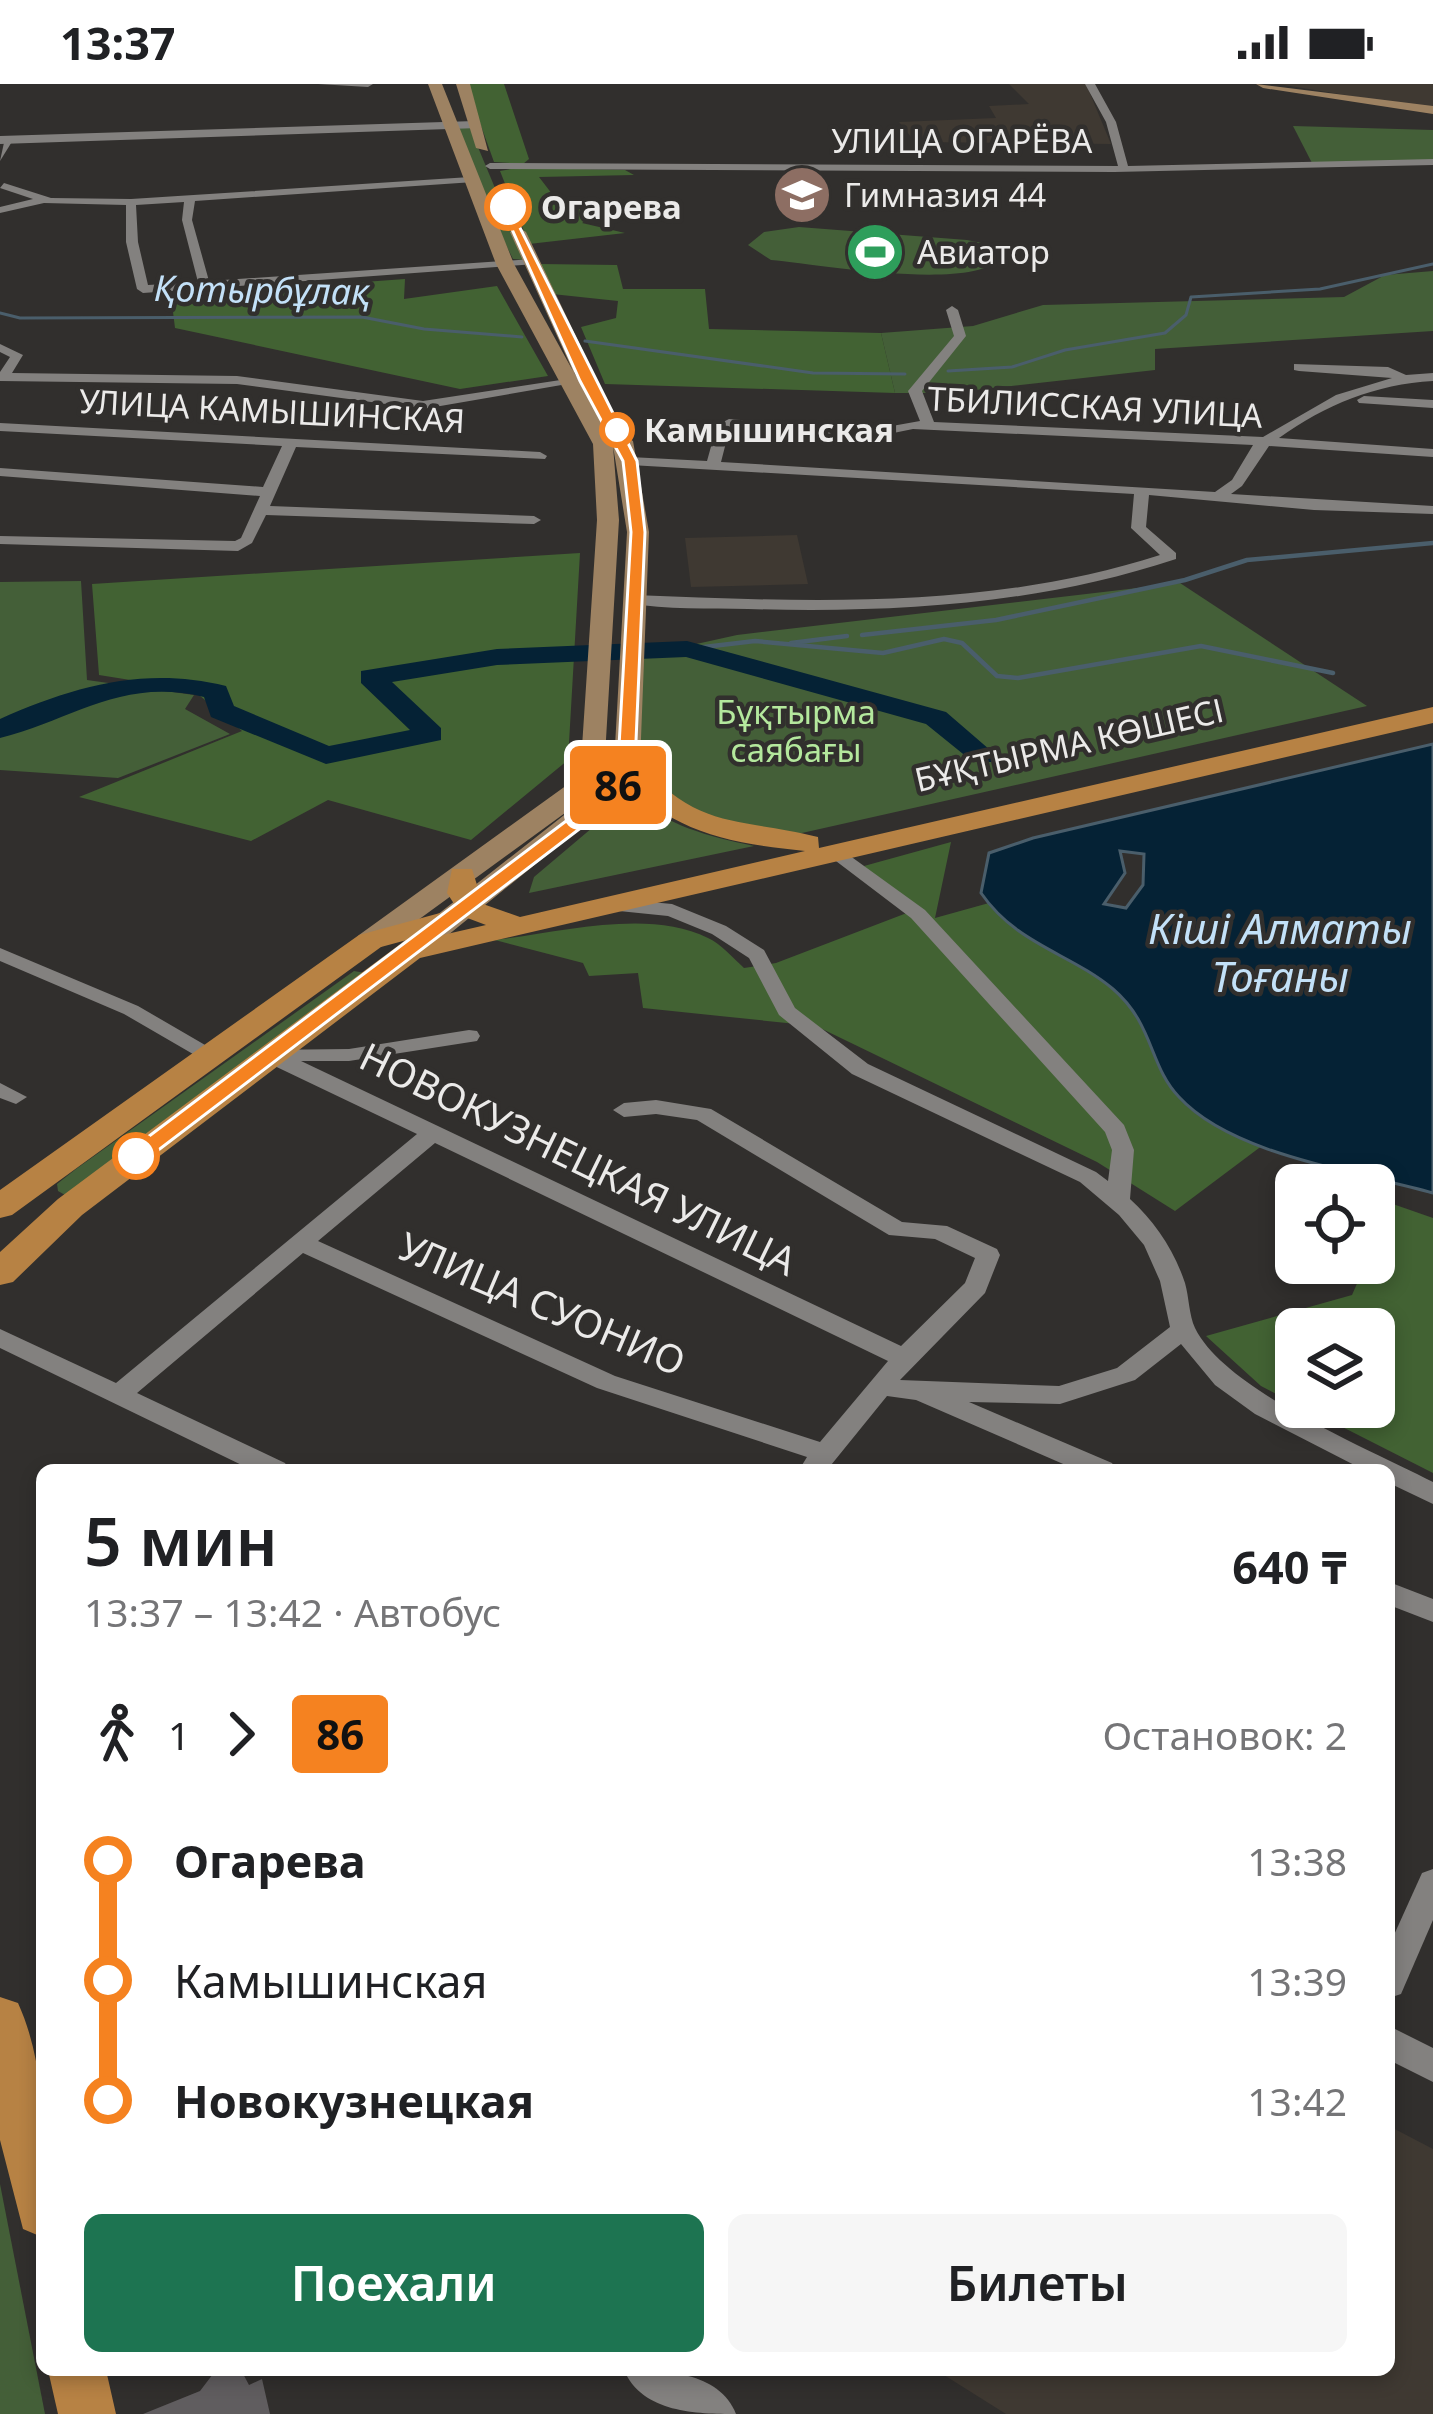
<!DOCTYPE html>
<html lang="ru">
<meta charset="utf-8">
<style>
:root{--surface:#fff;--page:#f6f6f6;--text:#202124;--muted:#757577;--accent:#1d7451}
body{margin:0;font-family:"Noto Sans",sans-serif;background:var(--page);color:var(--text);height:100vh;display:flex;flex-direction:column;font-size:45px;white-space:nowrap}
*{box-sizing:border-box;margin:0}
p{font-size:39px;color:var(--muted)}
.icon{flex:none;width:66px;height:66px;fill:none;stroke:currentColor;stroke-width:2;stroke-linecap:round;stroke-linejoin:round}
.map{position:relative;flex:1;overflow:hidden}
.sheet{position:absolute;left:36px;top:1380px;width:1359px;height:912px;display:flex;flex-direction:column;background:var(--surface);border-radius:18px;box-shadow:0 6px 18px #0003}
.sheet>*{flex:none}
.badge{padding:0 24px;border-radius:9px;font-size:42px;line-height:78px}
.tools{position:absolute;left:1275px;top:1080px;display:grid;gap:24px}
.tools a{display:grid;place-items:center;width:120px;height:120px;border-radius:18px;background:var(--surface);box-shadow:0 6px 18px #0003;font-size:60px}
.map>.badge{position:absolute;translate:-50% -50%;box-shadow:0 0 0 6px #fff}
.legs{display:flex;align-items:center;gap:18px;height:132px;padding:0 48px;font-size:39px}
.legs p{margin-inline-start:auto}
.head{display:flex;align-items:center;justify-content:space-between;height:204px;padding:0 48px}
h1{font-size:66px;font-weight:600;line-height:90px}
.primary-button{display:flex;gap:24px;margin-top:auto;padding:24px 48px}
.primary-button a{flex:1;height:138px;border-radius:18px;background:var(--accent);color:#fff;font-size:48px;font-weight:600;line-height:138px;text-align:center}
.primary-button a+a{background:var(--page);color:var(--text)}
ul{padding:0 48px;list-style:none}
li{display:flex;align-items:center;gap:42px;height:120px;font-size:45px}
li i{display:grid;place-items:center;width:18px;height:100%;margin:0 15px;background:currentColor}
li i::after{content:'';width:30px;height:30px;margin:-15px;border:9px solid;border-radius:50%;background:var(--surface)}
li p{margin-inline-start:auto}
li:first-child i{background:linear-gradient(#0000 50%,currentColor 0)}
li:last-child i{background:linear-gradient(currentColor 50%,#0000 0)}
.status{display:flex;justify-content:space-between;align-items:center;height:84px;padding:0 60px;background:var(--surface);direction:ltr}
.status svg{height:33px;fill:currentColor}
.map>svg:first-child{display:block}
.built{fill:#3f3932}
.green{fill:#445f38}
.forest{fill:#426233}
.water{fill:#052235;stroke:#4a5e6b;stroke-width:3;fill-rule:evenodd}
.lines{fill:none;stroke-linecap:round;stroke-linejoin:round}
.stream-far1{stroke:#4a5e6b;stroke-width:3}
.stream{stroke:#4a5e6b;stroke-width:4.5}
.river{fill:#052235;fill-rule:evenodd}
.building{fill:#605d5f}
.minor{fill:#83817f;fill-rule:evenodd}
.tertiary{fill:#83817f;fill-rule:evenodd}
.secondary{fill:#9d8262;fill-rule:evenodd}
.primary{fill:#b78244;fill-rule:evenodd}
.line-1{fill:#f58220;stroke:#fff;stroke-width:3}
.stop-1-dot{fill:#fff;stroke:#f58220;stroke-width:6}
.labels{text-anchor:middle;stroke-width:9;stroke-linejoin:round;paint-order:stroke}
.far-street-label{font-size:33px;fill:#ebeae9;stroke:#312f2d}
.far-poi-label{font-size:33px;fill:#ebeae9;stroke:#312f2d;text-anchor:start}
.far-stop-label{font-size:33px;font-weight:bold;fill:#ebeae9;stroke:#312f2d;text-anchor:start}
.far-park-label{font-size:33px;fill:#b4e89d;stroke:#312f2d}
.far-water-label{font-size:36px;font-style:italic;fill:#c3e1f8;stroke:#312f2d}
.street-label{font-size:39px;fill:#ebeae9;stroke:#312f2d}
.water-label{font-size:42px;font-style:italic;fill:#c3e1f8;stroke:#312f2d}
</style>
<div class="status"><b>13:37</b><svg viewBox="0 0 49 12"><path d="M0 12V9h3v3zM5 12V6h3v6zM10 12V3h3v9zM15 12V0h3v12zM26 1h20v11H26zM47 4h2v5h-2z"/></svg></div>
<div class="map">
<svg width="1433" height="2330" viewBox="0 0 1433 2330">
<rect width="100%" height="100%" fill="#312f2d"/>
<!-- built -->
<g class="built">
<path d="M1009,0H1086L1111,60L915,58L899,38L996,34L989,22L1029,20Z"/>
<path d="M1278,0H1433V24L1419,23Z"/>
<path d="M797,451L808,500L691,503L685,454Z"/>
<path d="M1389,2042L1433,2065V2330H1006L936,2286H1389Z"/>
</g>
<!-- green -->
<g class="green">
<path d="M1293,42L1433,46V77L1312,79Z"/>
<path d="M459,44H470L525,176L513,175L470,88Z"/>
<path d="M799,143L967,156L987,160L1000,174C973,208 816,180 771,176L748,161L764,148Z"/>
<path d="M1433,187V247L1155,265V286L948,309H895L881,249L973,242L1043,221L1344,213L1385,191Z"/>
<path d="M81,497L87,596L194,611L185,625L230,650L118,694L0,686V498Z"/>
<path d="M1180,499L1367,622L793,751C730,742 684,730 638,684L642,572L737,551Z"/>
<path d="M631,711C668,742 707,752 754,762L529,809L534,793Z"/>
<path d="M354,887L365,889L65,1111L58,1107L57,1100L76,1085Z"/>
<path d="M0,2100L45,2330H0Z"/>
</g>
<!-- forest -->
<g class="forest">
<path d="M466,0H504L529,75L523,80L494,78Z"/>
<path d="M516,84L625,86L634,91L539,93L559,119L587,123L591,133L582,139L625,149L529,160L500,87Z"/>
<path d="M539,180L617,181L623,205H705L709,245L881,249L895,309L605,300L581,243L616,234L618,217L552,210Z"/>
<path d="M405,195L404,215L497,202L548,292L460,305L175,244L171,212Z"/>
<path d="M580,469L568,676L471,756L328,716L251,757L79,713L242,647L193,606L99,591L92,500Z"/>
<path d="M951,758L935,834L989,819C1025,859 1070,872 1110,902C1152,935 1147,976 1176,1011C1199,1038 1231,1051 1263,1061L1175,1127L1097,1078L816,942L643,924L638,889L589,892L583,879L495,856C558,849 648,824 708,854C721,860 733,874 744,884L776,879L912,827L864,782Z"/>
<path d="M1390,1119L1433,1134V1389L1303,1323H1374V1245H1296V1320L1261,1302L1206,1252L1352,1211L1366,1179H1374V1158Z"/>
</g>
<!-- water -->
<path class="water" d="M1433,660V1109C1358,1088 1232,1071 1179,1013C1149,982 1154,940 1113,905C1070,869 1017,861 981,809L989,769L1033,754ZM1120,767L1144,770L1143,801L1126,824L1104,820L1125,789Z"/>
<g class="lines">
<!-- stream-far1 -->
<g class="stream-far1">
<path d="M0,229L20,234L362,233L424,245L522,253"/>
<path d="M585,257L813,289L905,290"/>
<path d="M948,287L1012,283L1065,266L1165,249L1186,231L1191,213L1320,205L1433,180"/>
</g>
<!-- stream -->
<g class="stream">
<path d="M862,551L996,536L1185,496L1247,476L1433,459"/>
<path d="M791,559L847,552"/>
<path d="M687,565L755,557L883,569L944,555L962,559L997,592L1018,594L1201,562L1333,589"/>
</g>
<!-- river -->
<path class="river" d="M687,557L946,628L997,672L993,678H973L926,640L686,573L497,581L392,598L441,644V656L326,680L211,633L204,613C121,593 73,636 0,654V635C74,602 145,582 226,602L234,622L329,662L410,646L361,599V587L497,565Z"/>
</g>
<!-- building -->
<path class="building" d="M216,2286H241L249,2301L262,2295L270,2330H143L200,2307Z"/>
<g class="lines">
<!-- minor -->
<g class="minor">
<path d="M318,0H373L368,3Z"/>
<path d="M1085,0H1095L1116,38L1128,82L1433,75V81L1114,88L490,85L485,82L490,79L1118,82L1106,38Z"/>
<path d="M5,54L13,56L0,77Z"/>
<path d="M470,93L474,98L195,117L192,136L209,197L532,175L536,180L143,209L137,205L126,158V121L44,119L0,129V123L33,115L0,104L4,99L51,114L131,115ZM184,118L182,136L198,198L148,201L138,158L136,121Z"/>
<path d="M952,222L958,226L966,252L922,307L934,338L1263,353L1336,311L1392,294L1299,287L1294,286V280L1388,283L1406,291L1433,289V297C1376,300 1325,321 1279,354L1433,365V373L1269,362L1242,402L1231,410L1433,422V430L1314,426L1149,411L1146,443L1176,469V475C1037,521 894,529 748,525C709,524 667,526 628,519V513L634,511C811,518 989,526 1160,471L1131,444L1134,410L630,381L623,377L630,373L707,377L717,341L729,335L864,347L920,337L908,307L954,252L946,226ZM730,343L864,355L913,345L1253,361L1232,396L1215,408L721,378Z"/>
<path d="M0,260L23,271L12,289L237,292L423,317L567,295L573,299L423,325L237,300L0,297V288L10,273L0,268Z"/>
<path d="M1364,312L1433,316V324L1359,319L1357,316Z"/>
<path d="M0,339L540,368L547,372L545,375L296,363L270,422L534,432L541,436L534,440L266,431L252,459L238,467L0,460V452L235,457L241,454L260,412L0,392V384L263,403L282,362L0,347Z"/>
<path d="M835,761L925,826L1124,1041L1134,1066L1130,1115C1155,1138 1174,1166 1185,1199C1189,1213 1189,1231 1195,1244C1226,1307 1370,1365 1433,1398V1420L1389,1399V1386H1364L1255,1330L1215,1301L1181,1260L1135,1296L1060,1320L969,1318L1112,1379L1116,1386H1077L916,1316L887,1312L827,1386H799L807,1373L597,1304L303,1169L137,1309L285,1379L289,1386H252L0,1264V1245L116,1299L417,1050L262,976L259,971L262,966L349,965L469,946L477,947L480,952L477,957L349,977H301L901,1262L965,1199L975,1174L935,1155L889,1151L697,1036L656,1030L624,1033L613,1026L624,1019L656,1016L711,1025L902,1138L947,1142L997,1165L1000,1171L985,1209L900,1296L1059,1302L1117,1284L1170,1243L1160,1197L1144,1161L1119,1131L1080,1098L852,990L779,931L749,874L712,850L668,832L619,827L609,821L619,815L672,820L726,842L764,866L795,924L868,980L1096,1088L1108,1097L1112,1066L1105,1048L911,834L828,771V763ZM435,1059L888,1277L820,1358L615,1292L318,1157Z"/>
<path d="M0,864L138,922L224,972L213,978L205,977L124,930L0,877Z"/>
<path d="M0,999L27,1013L16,1020L0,1014Z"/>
<path d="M1389,1498L1433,1515V1538L1389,1521Z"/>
<path d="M1433,1785V1836L1401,1910L1389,1914V1862L1422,1789Z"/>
<path d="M1389,1942L1433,1964V1998L1389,1976Z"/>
<path d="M624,2286C663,2286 719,2287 736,2330C697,2330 642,2329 624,2286Z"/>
</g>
<!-- tertiary -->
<path class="tertiary" d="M475,37L479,44L0,60V52Z"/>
<!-- secondary -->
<g class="secondary">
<path d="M428,0H442L514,180L573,287L510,148L518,143L526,148L593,288L583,294L574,288L613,360L623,351L633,357L649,448L640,680L632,702L421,873H399L395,867L399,861L606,698L614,680L627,448L613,362L619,436L604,689L587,713L381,863H359L355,857L359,851L567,701L578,688L582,663L597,436L593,360L496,180Z"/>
<path d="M456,0H470L488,67L476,64Z"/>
<path d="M1256,0L1433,22V30L1263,4Z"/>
</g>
<!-- primary -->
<g class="primary">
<path d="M1433,623V639L420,874L82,1131L13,1198L0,1201V1168L58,1115L399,861L486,841L462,832L447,809L452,785H472L483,820L520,833L805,767C727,759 662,748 614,680L618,674H636C696,747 737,733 818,753L819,764Z"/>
<path d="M440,829L451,832L455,838L451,844L381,863L12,1131L0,1134V1106L359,851Z"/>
<path d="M0,1913L18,1919C51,1992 42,2075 42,2153L23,2145L0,2056Z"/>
<path d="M48,2286H106L116,2330H58Z"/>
</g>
</g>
<!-- line-1 -->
<path class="line-1" d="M508,120L637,377L645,448L635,680L624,705L595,733L144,1077H128V1068L582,725L610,700L618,680L631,448L623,377L580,297L502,123Z"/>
<!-- icons -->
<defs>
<g id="school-disc" transform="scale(3)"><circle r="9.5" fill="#8d6e63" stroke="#312f2d"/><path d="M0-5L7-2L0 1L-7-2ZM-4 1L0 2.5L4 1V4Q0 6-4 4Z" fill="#fff"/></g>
<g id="stadium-disc" transform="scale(3)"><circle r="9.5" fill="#2e9e5b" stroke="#312f2d"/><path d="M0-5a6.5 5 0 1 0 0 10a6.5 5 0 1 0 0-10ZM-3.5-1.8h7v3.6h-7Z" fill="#fff"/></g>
</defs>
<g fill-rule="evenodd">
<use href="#school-disc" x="802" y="111"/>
<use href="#stadium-disc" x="875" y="168"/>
</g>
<!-- markers -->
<g class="stop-1-dot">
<circle cx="508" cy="123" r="21"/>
<circle cx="617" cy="346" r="15"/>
<circle cx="136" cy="1072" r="21"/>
</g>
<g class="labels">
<!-- far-street labels -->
<g class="far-street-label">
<text x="962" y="69">УЛИЦА ОГАРЁВА</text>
<text transform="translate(1095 323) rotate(3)" y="12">ТБИЛИССКАЯ УЛИЦА</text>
<text transform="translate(272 327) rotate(3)" y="12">УЛИЦА КАМЫШИНСКАЯ</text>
<text transform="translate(1069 661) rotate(-13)" y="12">БҰҚТЫРМА КӨШЕСІ</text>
</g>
<!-- far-poi labels -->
<g class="far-poi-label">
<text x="844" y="123">Гимназия 44</text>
<text x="917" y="180">Авиатор</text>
</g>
<!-- far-stop labels -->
<g class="far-stop-label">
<text x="541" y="135">Огарева</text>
<text x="644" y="358">Камышинская</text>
</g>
<!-- far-park labels -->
<g class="far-park-label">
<text x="796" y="640">Бұқтырма<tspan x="796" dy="38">саябағы</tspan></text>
</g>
<!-- far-water labels -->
<g class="far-water-label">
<text transform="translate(262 206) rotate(1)" y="13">Қотырбұлақ</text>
</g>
<!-- street labels -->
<g class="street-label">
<text transform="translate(578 1075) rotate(26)" y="14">НОВОКУЗНЕЦКАЯ УЛИЦА</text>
<text transform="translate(542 1220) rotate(23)" y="14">УЛИЦА СУОНИО</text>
</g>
<!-- water labels -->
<g class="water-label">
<text x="1280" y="860">Кіші Алматы<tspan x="1280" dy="48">Тоғаны</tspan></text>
</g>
</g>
</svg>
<div class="tools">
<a><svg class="icon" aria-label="locate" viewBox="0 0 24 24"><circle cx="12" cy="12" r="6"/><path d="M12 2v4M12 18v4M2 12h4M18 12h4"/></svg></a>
<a><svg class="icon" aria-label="layers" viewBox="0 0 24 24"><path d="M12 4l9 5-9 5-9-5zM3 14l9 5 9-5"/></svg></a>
</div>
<b class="badge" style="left:618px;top:701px;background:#f58220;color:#111">86</b>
<section class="sheet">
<div class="head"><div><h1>5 мин</h1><p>13:37 – 13:42 · Автобус</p></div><b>640 ₸</b></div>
<div class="legs"><svg class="icon" aria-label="walk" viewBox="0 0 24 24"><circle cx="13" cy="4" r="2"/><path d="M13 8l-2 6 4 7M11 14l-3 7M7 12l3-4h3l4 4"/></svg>1<svg class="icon" aria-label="forward" viewBox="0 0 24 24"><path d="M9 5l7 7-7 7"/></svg><b class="badge" style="background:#f58220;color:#111">86</b><p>Остановок: 2</p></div>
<ul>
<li><i style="color:#f58220"></i><b>Огарева</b><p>13:38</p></li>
<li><i style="color:#f58220"></i><span>Камышинская</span><p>13:39</p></li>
<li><i style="color:#f58220"></i><b>Новокузнецкая</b><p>13:42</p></li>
</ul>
<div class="primary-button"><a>Поехали</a><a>Билеты</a></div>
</section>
</div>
